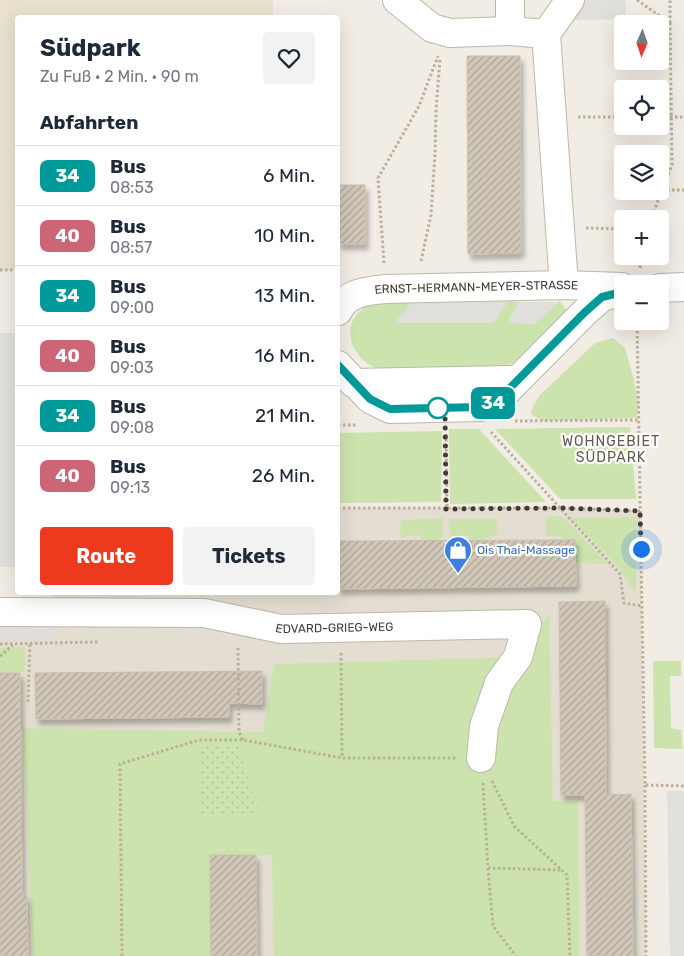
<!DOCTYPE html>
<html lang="de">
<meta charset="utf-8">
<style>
:root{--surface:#fff;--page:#f2f2f3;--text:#1f2937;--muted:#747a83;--line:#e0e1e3;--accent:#ed391e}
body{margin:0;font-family:Rubik,sans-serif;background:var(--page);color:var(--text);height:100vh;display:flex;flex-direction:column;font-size:19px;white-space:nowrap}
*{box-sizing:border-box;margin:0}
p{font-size:16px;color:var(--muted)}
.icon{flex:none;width:28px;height:28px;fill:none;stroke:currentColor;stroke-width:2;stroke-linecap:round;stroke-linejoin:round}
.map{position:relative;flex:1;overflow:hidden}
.sheet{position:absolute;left:15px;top:15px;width:325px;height:580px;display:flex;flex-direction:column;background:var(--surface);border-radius:5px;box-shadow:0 5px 20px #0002}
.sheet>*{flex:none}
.badge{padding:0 10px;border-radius:8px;font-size:18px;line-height:32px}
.needle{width:32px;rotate:182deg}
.buttons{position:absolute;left:614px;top:15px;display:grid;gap:10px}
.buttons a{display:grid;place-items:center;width:55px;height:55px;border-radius:5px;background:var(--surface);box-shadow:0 5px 20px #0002;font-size:25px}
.you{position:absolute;width:25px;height:25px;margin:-12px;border:4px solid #fff;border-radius:50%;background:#1a73e8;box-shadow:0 0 0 8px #1a73e833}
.map>.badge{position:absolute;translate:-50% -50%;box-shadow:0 0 0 2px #fff}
h2{padding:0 25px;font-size:19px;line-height:45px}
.round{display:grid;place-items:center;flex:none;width:52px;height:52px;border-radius:5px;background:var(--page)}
.overview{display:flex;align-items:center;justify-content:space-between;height:85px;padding:0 25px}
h1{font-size:24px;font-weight:700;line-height:38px}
.action{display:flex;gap:10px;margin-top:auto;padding:10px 25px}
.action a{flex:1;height:58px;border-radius:5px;background:var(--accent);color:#fff;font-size:20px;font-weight:700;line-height:58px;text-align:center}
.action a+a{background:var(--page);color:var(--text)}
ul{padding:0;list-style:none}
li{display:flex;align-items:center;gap:15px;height:60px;padding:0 25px;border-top:1px solid var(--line)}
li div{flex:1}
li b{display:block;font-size:19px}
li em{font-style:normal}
li .badge{min-width:55px;font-weight:700;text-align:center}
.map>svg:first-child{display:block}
.residential{fill:#e4ded2}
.education{fill:#e9e1ce}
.grass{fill:#cce3ae}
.park{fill:url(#park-dots)}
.parking{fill:#e1dfdc}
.building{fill:url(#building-hatch);stroke:#ccbfae;filter:url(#shadow)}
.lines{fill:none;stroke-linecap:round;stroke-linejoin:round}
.minor-casing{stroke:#beb7aa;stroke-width:30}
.path{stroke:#bcaf99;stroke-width:3;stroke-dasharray:2.5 2.5;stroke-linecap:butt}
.minor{stroke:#fff;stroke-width:28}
.line-casing{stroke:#fff;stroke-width:11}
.line{stroke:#099;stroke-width:8}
.walk{stroke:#423c34;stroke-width:5;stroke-dasharray:0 9}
.stop-dot{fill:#fff;stroke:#099;stroke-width:2.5}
.labels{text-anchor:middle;stroke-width:4.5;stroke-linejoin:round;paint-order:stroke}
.street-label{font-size:12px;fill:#423c34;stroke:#fff}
.shop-label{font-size:12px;fill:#366cbe;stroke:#fff;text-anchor:start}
.neighbourhood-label{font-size:14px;letter-spacing:1px;fill:#645a4c;stroke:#fff}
</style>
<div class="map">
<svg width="684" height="956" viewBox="0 0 684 956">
<defs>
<pattern id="park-dots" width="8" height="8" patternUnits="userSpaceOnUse" patternTransform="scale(1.25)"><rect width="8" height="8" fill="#cce3ae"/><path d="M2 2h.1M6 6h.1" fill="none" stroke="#b0c496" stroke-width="1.8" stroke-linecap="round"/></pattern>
<pattern id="building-hatch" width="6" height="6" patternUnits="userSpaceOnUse" patternTransform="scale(1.25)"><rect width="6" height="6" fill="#d2c8ba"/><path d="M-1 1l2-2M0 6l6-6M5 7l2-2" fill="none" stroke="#aca498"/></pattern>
<filter id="shadow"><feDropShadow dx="3" dy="5.5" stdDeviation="2.5" flood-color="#0004"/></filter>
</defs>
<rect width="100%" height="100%" fill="#f1ece4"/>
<!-- residential -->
<path class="residential" d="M338,508H561L640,511L646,956H0V613L48,612L54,593L338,592Z"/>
<!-- education -->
<path class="education" d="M0,0H273V17L18,18L17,270H0Z"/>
<!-- grass -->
<g class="grass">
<path d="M508,301L519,302L508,322L534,324L560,301L566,309L565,314L513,363L496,368H376C355,360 340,331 359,312C362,310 365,306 368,304C377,300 401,303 411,303L395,323H493Z"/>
<path d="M613,338L625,348L634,380L639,406L636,418L544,421L532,415L531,411L539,396L595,343Z"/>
<path d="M630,427L636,499H560L495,429Z"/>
<path d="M449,429H479L546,502L450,504Z"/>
<path d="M442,431L441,502L338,503V433Z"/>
<path d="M562,516L608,564L576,563L575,540H563V536H546V517Z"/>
<path d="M637,517L636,594L618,567L571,518Z"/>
<path d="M443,518V536L437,541H421L420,535L400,537L402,520Z"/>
<path d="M449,519H497L498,535L488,537L483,540H470L468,536H450Z"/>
<path d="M549,614L553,801H578L579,956H274L272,855L210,856L211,956H33L23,728L263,732L274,664L518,657Z"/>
<path d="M25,647V672H17V696H0V648Z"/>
<path d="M653,661H681V676H670L671,728L681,730L683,749L654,748Z"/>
</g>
<!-- park -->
<path class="park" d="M200,745L238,746L259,813L199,815Z"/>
<!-- parking -->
<g class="parking">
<path d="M576,0H626V19L576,20Z"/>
<path d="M508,301L493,323H394L411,303Z"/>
<path d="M519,302H558L534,324L508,323Z"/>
<rect x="0" y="333" width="17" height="234"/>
<path d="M0,621H54V637L0,638Z"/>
<path d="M667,791H684V956H670Z"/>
</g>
<!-- building -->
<g class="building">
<path d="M467,56H520L521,253L468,254Z"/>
<rect x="338" y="185" width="27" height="59"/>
<path d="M575,540L576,586L338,589V541Z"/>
<path d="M605,601L606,795L631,794L633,956H587L585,795H561L559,602Z"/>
<path d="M262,671V704L229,703V717L36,719L35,673Z"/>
<path d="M0,673H20L22,895L27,896L28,956H0Z"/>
<path d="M210,855H256L257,956H211Z"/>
</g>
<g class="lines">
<!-- minor casing -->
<g class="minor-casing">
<g id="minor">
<path d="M397,0L432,28L450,33L510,31L546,34L570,0"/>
<path d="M510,0V31"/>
<path d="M546,34L564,285"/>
<path d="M660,288L684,287"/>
<path id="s1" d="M338,311C347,292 367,291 385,289L564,285L622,287"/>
<path d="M338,365L370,399L390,409L481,407L497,401L585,312L602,297L622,292"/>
<path d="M353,383L516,380"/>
<path id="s2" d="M0,612L204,613L281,629L527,624L518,657L499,683L484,726L481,758"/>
</g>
</g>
<!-- path -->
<g class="path">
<path d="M637,0L670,23L672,165L651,219"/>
<path d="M670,23V0"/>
<path d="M578,117H622"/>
<path d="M660,117H684"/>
<path d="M662,190H684"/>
<path d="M586,228L622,229"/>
<path d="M421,261L431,215L435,154L436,110L440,59"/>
<path d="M384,263L378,178L419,106L438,56"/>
<path d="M640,268L642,256"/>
<path d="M0,270H18"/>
<path d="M637,321L645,785L684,786"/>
<path d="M515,421L639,420"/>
<path d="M338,425H358"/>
<path d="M491,432L620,574L624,603L642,606"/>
<path d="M446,434L447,509"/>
<path d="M338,508H561L640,511"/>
<path d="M0,644L98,642"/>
<path d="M238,648L239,732L243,740"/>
<path d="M341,653L342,758"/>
<path d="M0,656L13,645"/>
<path d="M28,702L30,643"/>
<path d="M492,781L514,826L567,875L570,956"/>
<path d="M483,783L488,868L562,870"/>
<path d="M645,785L646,956"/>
<path d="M488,868L493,926L516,956"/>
<path d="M122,956L120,764L199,740H243L342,758H456"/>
</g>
<!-- minor -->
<use href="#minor" class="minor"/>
</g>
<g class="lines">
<!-- line casing -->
<g class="line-casing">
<path id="line" d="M338,365L370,399L390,409L481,407L497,401L585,312L602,297L622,292"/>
</g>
<!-- line -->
<use href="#line" class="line"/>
<!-- walk -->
<path class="walk" d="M438,408H445L446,509L561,508L640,511L641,549"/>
</g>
<!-- icons -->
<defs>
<g id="shop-pin" transform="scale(1.4375)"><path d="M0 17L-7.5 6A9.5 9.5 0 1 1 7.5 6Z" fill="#3f7fe0" stroke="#fff"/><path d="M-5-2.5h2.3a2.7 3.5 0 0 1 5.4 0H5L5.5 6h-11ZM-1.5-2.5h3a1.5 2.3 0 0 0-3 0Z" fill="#fff"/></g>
</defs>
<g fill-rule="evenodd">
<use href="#shop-pin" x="458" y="550"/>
</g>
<!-- markers -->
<circle class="stop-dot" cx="438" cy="408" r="10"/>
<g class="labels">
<!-- street labels -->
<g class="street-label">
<text dy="4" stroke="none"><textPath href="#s1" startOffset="146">ERNST-HERMANN-MEYER-STRASSE</textPath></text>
<text dy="4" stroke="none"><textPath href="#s2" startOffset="336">EDVARD-GRIEG-WEG</textPath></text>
</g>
<!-- shop labels -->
<g class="shop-label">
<text x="477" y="554">Ois Thai-Massage</text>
</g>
<!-- neighbourhood labels -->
<g class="neighbourhood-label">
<text x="611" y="446">WOHNGEBIET<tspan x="611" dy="16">SÜDPARK</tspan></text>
</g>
</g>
</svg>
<div class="buttons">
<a><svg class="needle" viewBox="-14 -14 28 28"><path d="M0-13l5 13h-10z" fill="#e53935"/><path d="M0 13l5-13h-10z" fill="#747a83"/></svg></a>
<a><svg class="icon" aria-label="locate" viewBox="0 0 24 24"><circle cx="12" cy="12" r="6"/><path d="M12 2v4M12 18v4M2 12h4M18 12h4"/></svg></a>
<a><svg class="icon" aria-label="layers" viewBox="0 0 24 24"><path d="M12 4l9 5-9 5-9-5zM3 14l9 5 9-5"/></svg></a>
<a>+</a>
<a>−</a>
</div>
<div class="you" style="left:641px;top:549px"></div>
<b class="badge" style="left:493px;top:403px;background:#099;color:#fff">34</b>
<section class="sheet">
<div class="overview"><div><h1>Südpark</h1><p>Zu Fuß · 2 Min. · 90 m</p></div><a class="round"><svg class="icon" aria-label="heart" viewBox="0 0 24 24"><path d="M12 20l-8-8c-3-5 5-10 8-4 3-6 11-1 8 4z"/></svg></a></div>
<h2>Abfahrten</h2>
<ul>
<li><span class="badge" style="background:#099;color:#fff">34</span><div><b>Bus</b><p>08:53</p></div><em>6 Min.</em></li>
<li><span class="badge" style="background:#c67;color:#fff">40</span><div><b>Bus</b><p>08:57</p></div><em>10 Min.</em></li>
<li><span class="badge" style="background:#099;color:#fff">34</span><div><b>Bus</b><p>09:00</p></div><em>13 Min.</em></li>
<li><span class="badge" style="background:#c67;color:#fff">40</span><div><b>Bus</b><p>09:03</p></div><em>16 Min.</em></li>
<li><span class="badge" style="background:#099;color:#fff">34</span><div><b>Bus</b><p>09:08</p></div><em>21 Min.</em></li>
<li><span class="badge" style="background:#c67;color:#fff">40</span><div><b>Bus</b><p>09:13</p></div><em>26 Min.</em></li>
</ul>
<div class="action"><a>Route</a><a>Tickets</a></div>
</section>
</div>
